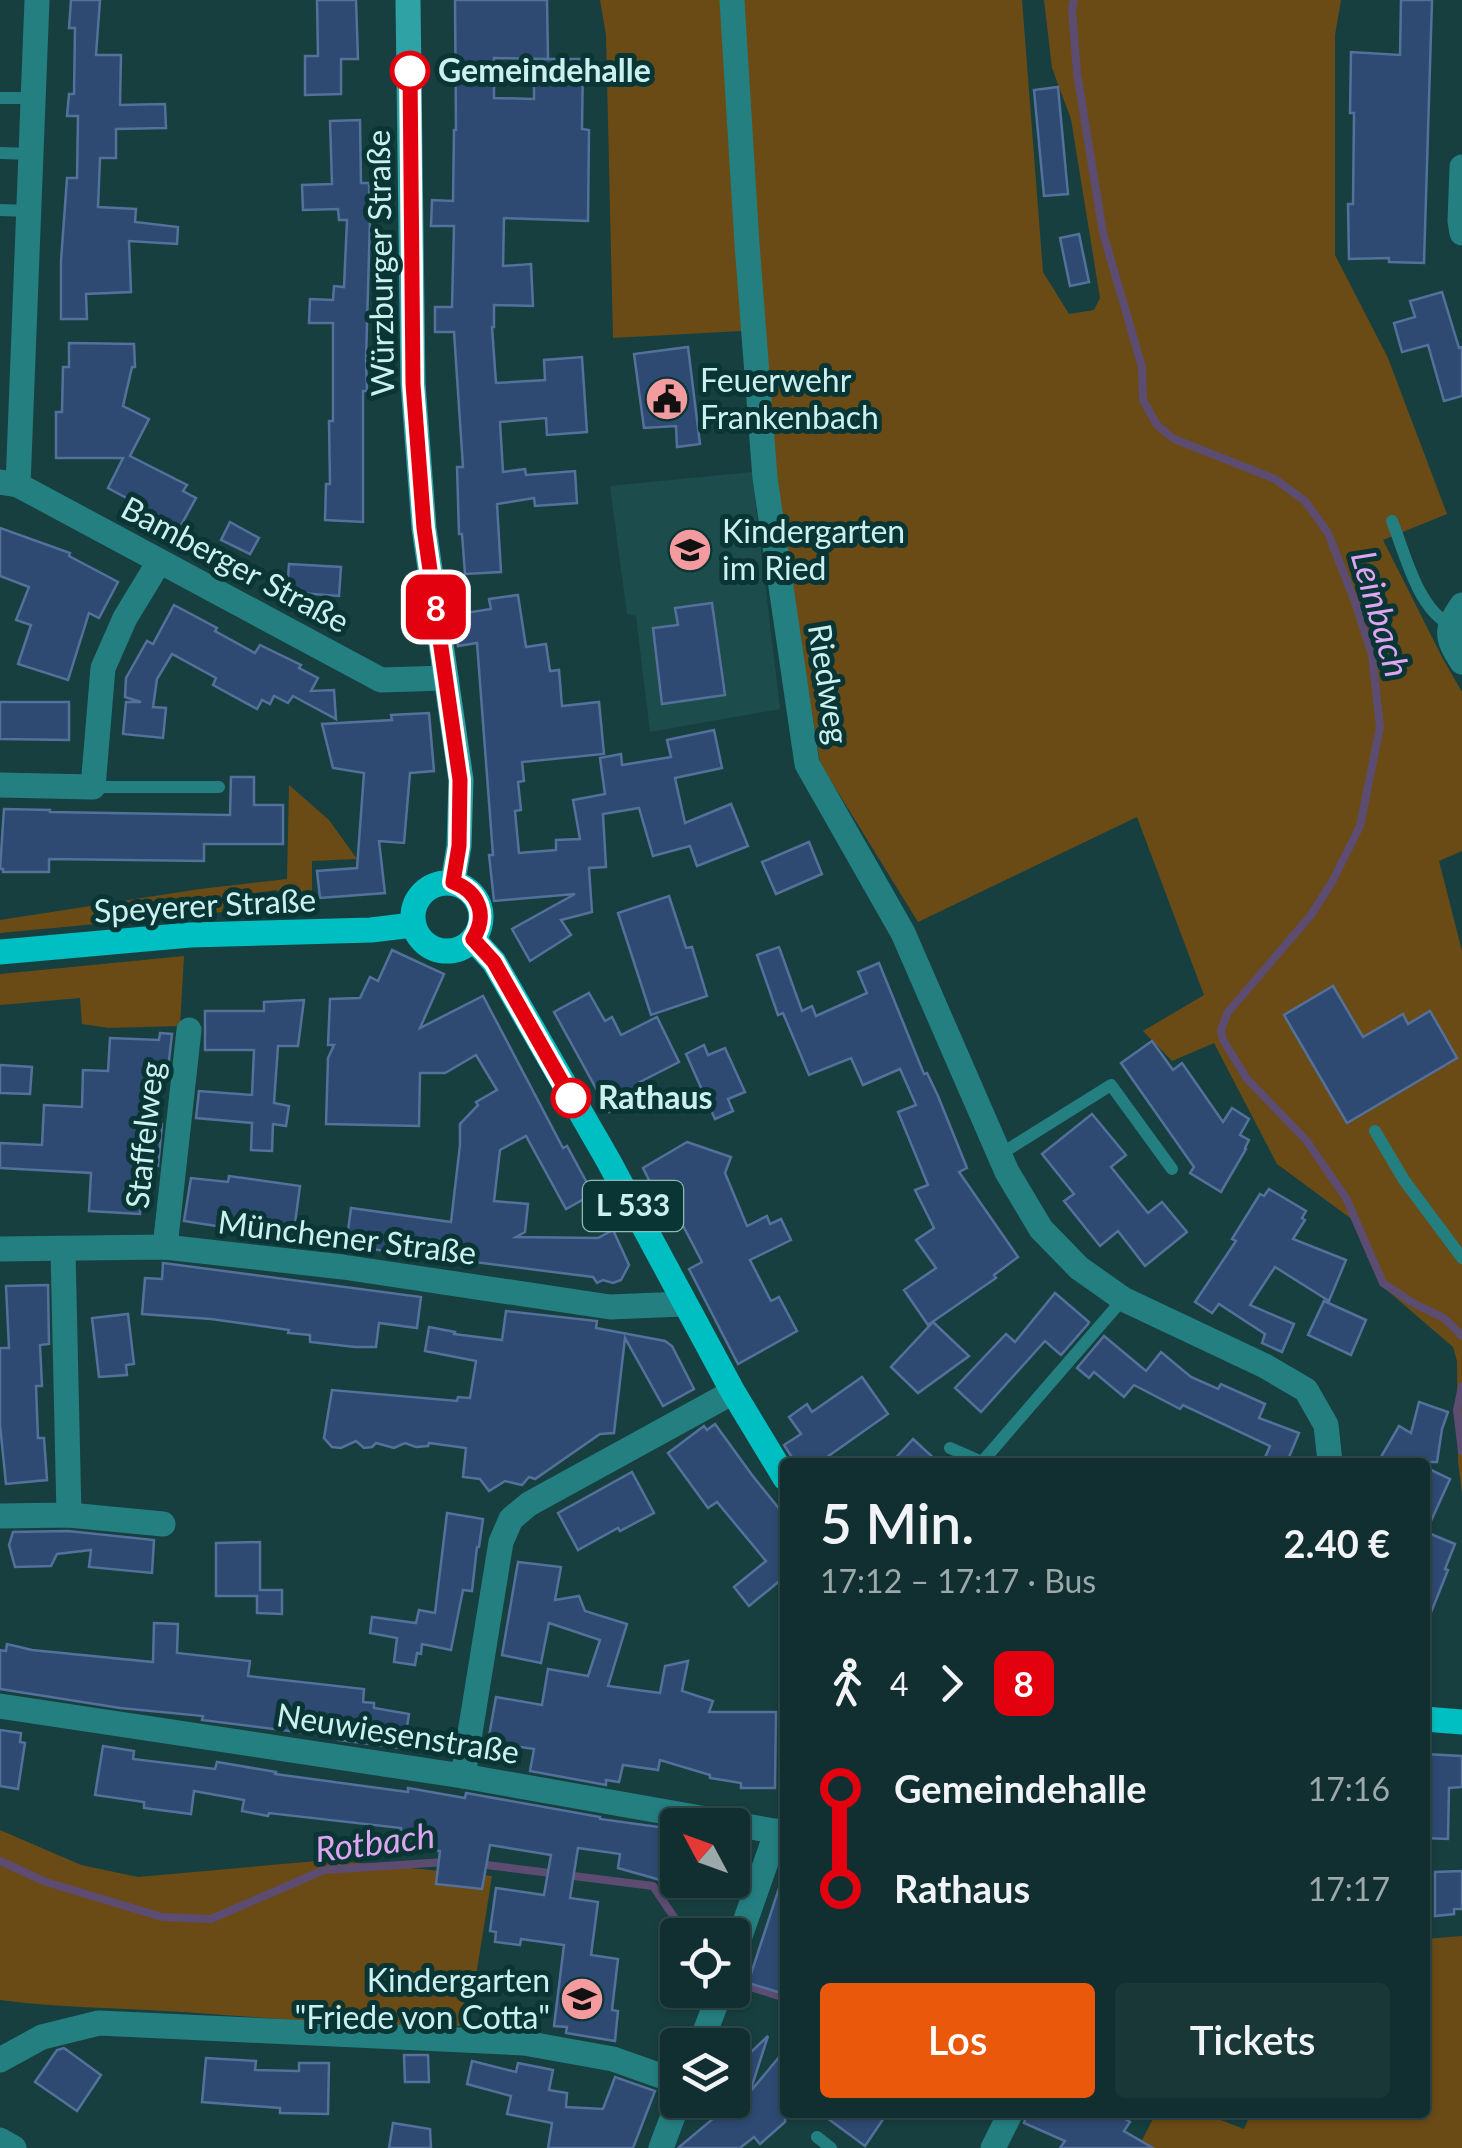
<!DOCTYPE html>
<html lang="de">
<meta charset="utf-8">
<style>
:root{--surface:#112f30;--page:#1a3738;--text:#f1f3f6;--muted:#9ca9ab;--line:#304a4c;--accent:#ea580c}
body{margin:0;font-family:Lato,sans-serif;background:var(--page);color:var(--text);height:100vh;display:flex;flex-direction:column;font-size:38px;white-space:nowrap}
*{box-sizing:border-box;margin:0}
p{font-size:32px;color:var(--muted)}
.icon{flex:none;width:55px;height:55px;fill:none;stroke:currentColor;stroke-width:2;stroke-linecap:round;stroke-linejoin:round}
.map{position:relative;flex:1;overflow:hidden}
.side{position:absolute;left:780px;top:1458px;width:650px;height:660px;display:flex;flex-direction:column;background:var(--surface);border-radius:10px;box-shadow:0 2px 8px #0004,0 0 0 2px var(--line)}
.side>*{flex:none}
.badge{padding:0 20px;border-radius:15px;font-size:35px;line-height:65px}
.needle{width:65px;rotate:311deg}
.tools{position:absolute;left:660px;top:1808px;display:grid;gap:20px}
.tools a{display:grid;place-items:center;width:90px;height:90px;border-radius:10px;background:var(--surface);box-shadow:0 2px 8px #0004,0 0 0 2px var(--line);font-size:50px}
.map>.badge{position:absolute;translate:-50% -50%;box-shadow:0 0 0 5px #fff}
.legs{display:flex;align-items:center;gap:15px;height:110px;padding:0 40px;font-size:32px}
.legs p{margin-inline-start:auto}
.summary{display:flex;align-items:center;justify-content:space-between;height:170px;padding:0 40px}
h1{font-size:55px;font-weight:600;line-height:75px}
.button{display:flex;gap:20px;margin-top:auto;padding:20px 40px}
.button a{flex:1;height:115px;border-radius:10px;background:var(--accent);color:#fff;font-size:40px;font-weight:600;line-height:115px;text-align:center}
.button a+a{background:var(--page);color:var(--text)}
ul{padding:0 40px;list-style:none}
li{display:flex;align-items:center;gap:35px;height:100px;font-size:38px}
li i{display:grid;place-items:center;width:15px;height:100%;margin:0 12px;background:currentColor}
li i::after{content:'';width:25px;height:25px;margin:-12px;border:8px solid;border-radius:50%;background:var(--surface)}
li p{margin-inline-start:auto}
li:first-child i{background:linear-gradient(#0000 50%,currentColor 0)}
li:last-child i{background:linear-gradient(currentColor 50%,#0000 0)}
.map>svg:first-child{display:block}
.built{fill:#1d4c4c}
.green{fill:#6a4b16}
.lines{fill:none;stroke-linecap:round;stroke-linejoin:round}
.stream{stroke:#5d4c71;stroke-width:8}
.building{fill:#2e4a72;stroke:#53719b;stroke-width:2.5}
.lane{stroke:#247f81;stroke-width:12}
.street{stroke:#247f81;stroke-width:25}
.secondary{stroke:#2ea2a4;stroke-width:25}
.primary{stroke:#00bfc2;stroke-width:25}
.line-1-casing{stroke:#fff;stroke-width:22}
.line-1{stroke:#e3000f;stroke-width:15}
.stop-1-dot{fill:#fff;stroke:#e3000f;stroke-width:5}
.labels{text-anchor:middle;stroke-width:10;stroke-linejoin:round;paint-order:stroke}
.shield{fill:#0a3535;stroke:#92b8b8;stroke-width:2.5}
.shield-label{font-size:30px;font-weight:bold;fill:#ccf0f0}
.stop-label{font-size:32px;font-weight:bold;fill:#ccf0f0;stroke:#0a3535;text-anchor:start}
.street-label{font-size:32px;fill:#ccf0f0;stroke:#0a3535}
.poi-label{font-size:32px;fill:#ccf0f0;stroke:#0a3535;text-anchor:start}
.water-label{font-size:35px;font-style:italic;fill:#dea5f3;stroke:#0a3535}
</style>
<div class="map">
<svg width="1462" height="2148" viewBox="0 0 1462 2148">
<rect width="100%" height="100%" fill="#173f40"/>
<!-- built -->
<path class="built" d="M752,472L780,709L650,732L636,616L627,614L610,486Z"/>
<!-- green -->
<g class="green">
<path d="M600,0H1022L1043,272L1069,314L1094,310L1100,298L1071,119L1052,68L1044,0H1341L1335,35V255L1388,358L1447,514L1383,540L1443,659L1462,692V851L1439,861L1462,951V1494L1458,1461L1457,1361L1453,1347L1381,1285L1357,1223L1277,1164L1214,1043L1172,1061L1143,1031L1204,995L1137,817L918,922L820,763L775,477L759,330L613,338L606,35Z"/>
<path d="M289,785L329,820L357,859L312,861V902L295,901L276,890L224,897L223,912L0,933V920L200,889L287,879Z"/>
<path d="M184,956L180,1026L109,1028L82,1024L80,998L0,1005V974Z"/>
<path d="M0,1830L81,1865L138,1877L328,1860L492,1876L468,2026C373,2027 279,2019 184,2012C123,2008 61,2008 0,2000Z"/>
<path d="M1462,1936V2148H1138L1156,2113H1203L1244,2129L1251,2113L1425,2112V1939Z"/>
</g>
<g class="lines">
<!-- stream -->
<g class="stream">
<path d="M1074,0L1072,10L1077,73L1103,233L1142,367L1143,400L1157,425L1174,439L1275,479L1305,501L1328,533L1355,602L1372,655L1380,727L1360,826L1332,882L1311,915L1228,1012L1221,1030L1223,1040L1247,1079L1306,1140L1346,1198L1383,1283L1413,1303L1444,1318L1462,1336"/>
<path d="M1462,1386L1457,1410L1462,1451"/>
<path d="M0,1861L46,1882L162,1917L211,1919L324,1870L445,1862"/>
<path d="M479,1864L653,1886L686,1935"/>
<path d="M732,1981L785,1998"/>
</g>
</g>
<!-- building -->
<g class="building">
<path d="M71,0H100L96,55H121L120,105L165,104L166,128L116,129V158H100L98,207L136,209L135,222L178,227L177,244L129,241L131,292L86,294L87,319H61V261L67,178H77L78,116H67L69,94H74L75,28H69Z"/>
<path d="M317,0H356L358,59H341V94L305,95V56H318Z"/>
<path d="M455,0H547L548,59L494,58V98L534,99V59H583L582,129L589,130L588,221L504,218L503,266L531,264L533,306L494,305V327H492L496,383L545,380L544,360L582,357L587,432L547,435L546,418L500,422L503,472L525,469L526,475L575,471L577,503L535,506L534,498L497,504L501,572L465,574L462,534H459L457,467H463L454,332H435V307H452L454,226H431L432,200L453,201L454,130H456Z"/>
<path d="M1401,0H1432L1424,263L1389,262V258L1349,259L1348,204H1353L1354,113H1350L1351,52L1400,55Z"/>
<path d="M1058,87L1068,194L1044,196L1034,90Z"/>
<path d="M360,120L361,183H369L370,219L366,360L367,391H363V522L325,520L326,484H330L329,421H333V323H309L310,299L333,300L334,286L344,287L347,220H339L338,209L303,210L302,185L332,184L330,121Z"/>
<path d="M1079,234L1089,282L1070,286L1060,238Z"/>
<path d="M1442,292L1459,348L1462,347V396L1444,401L1428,345L1402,352L1394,323L1415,317L1410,301Z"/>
<path d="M69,343L134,344L135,367H132L123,406L149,419L130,456L187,485L183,491L196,498L180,527L108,488L123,458H56V412H62L63,367H69Z"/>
<path d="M688,347L700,444L677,447L676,426L644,428L634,354Z"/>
<path d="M230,522L259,538L250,554L221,540Z"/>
<path d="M0,528L70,553L69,556L118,582L99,618L89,613L68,680L18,664L31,625L16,620L29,587L0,576Z"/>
<path d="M289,564L341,567L339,596L287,592Z"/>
<path d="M518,595L526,647L546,644L550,671L559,670L562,706L599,702L604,754L522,762L524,781L518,782L521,810L515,811L519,853L556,850V840L580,839L573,800L605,794L600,758L621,754L622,765L671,757L667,740L714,730L722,768L675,778L685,823L731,804L748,846L697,866L690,846L653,856L639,808L603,814L606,867L589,868L592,912L561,920L571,935L530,961L512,929L575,894L494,901L489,855H493L477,643L458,646L453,615L491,609L489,599Z"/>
<path d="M712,603L725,695L662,704L653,628L678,625L675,608Z"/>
<path d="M174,605L217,628L215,631L255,653L260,645L301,665L299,668L318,678L311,691L334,690L336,719L293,696L288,703L274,696L270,704L262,700L257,709L213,685L216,678L172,654L157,679L153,707L166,708L163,738L123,734L126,702H141L125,697L126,678L147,641L153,644Z"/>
<path d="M0,702H69V740L0,739Z"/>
<path d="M429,713L434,771L410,773L404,843L379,841L385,893L320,898L317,871L357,868L364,773L333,768L322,724L392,720L391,715Z"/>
<path d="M231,777H254V805H283V844H204V861L49,859V872H3V869H0L4,809L50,810V812L230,815Z"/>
<path d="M809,842L822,874L776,894L762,862Z"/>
<path d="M669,896L686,948L692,947L707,996L651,1015L618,913Z"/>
<path d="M779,947L802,1011L812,1006L816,1016L867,993L858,972L879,963L924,1074L927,1073L938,1096L967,1168L959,1172L1018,1257L994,1275L996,1278L928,1325L904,1290L936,1268L916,1240L934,1228L915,1190L928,1185L898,1112L916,1105L900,1069L863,1085L851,1058L809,1075L783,1013L778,1015L757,955Z"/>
<path d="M392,950L444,974L420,1028L483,996L563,1148L567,1146L593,1194L566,1209L526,1136L500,1150L494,1201L528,1204L525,1232L516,1237L598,1238L613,1230L629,1265L621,1280L613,1283L603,1280L597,1283L593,1277L346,1246L351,1208L451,1222L460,1145V1124L478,1105L476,1102L497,1090L476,1055L445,1073H420L419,1126L326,1124L328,1058L334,1045H328L330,999L360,998L370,977L378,981Z"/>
<path d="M1333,986L1363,1037L1403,1014L1408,1024L1430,1011L1457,1058L1347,1123L1284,1015Z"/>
<path d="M589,993L605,1021L612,1017L621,1035L657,1017L679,1062L636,1084L641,1095L609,1112L554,1012Z"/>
<path d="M304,1000L298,1046H278L274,1103L289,1106L286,1126L273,1124L272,1151L251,1150L252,1123L196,1118L199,1091L252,1095L254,1050H205V1011H264V1002Z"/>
<path d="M160,1033L172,1034L168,1069L146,1067L140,1121L162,1124L158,1166L144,1165L140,1214L89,1211L91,1173L0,1168V1143L42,1145L44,1105L82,1107L83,1070L108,1071L110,1038L159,1040Z"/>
<path d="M1152,1041L1173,1070L1182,1063L1223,1122L1232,1108L1249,1119L1240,1135L1249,1140L1245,1148L1246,1149L1221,1192L1190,1173L1194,1167L1121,1063Z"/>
<path d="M704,1045L708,1055L725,1048L745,1092L728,1099L733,1111L715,1119L686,1054Z"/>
<path d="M0,1065L32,1067L30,1094L0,1093Z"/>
<path d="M1092,1114L1126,1155L1111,1167L1148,1213L1162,1202L1187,1232L1145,1266L1118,1231L1100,1246L1064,1201L1074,1194L1042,1154Z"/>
<path d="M687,1142L731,1157L725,1173L747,1226L767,1216L770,1224L781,1219L791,1240L750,1260L771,1301L779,1297L797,1331L738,1364L689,1269L702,1262L669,1199L661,1204L643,1168Z"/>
<path d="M229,1176L300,1186L293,1238L184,1221L191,1178L228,1182Z"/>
<path d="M1269,1189L1306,1211L1302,1218L1305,1220L1293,1239L1346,1260L1329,1301L1275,1267L1250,1305L1294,1324L1282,1352L1262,1343L1265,1334L1219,1304L1212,1313L1195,1302L1236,1241L1232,1239L1260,1194L1264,1196Z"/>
<path d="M163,1263L421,1297L417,1328L379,1323L376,1347H355L310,1342V1335L288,1333L289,1330L211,1319L142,1314L145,1278L162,1279Z"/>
<path d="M48,1285L49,1344L40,1345L42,1386H36L38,1438H44L47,1480L6,1484L0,1425V1348H9L6,1286Z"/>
<path d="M1055,1293L1089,1322L1088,1324L1061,1355L1045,1341L981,1412L955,1388L1006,1334L1015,1342Z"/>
<path d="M1324,1301L1366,1320L1351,1355L1308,1335Z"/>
<path d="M506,1311L597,1321L596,1328L665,1341L672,1346L694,1389L663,1406L625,1338L614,1433L600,1434L535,1479L529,1477L522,1485L505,1481L489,1491L480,1479L463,1477L466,1448L429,1443L428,1446L416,1447L405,1443L394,1448L376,1443L372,1447L364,1448L356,1441L341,1448L332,1447L324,1438L332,1390L457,1401L458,1397L470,1398L476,1361L425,1351L429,1327L455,1332L454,1334L502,1340Z"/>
<path d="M128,1314L134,1364L126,1365L127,1375L99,1377L92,1318Z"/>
<path d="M933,1322L969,1356L918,1393L891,1367Z"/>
<path d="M1104,1336L1146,1371L1161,1352L1191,1377L1218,1389L1221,1384L1265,1404L1259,1418L1299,1433L1287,1462H1263L1270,1446L1183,1405L1180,1409L1134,1385L1124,1397L1094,1372L1089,1378L1077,1368Z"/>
<path d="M862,1377L888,1414L820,1462H795L784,1445L801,1434L789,1417L807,1404L812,1412Z"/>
<path d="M1419,1402L1448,1412L1442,1429L1437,1462H1378L1399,1426L1411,1433Z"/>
<path d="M715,1424L752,1475L785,1516V1583L782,1579L749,1606L734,1587L766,1561L717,1502L708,1508L668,1453L704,1426L707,1430Z"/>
<path d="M913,1439L938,1462H892Z"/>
<path d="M1425,1467L1450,1479L1426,1532L1455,1544L1445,1569L1448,1570L1426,1625Z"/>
<path d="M632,1472L654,1513L620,1531L618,1528L578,1550L558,1513Z"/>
<path d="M447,1513L483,1519L479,1547H477L472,1591L463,1590L451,1650L422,1644L421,1654L417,1653L415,1665L394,1662L397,1638L370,1633L372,1617L416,1623L419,1610L435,1613Z"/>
<path d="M68,1531L154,1540L152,1573L89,1567L91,1550L57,1554L51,1566L15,1567L9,1545L13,1532Z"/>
<path d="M260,1542V1590H282V1614L257,1613V1596H216V1543Z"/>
<path d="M518,1562L561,1567L555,1600L579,1596L585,1611L627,1624L608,1686L660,1693L665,1666L688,1661L682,1691L713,1701L709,1712H776L775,1788H741V1783L710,1778V1775L660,1760L658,1770L623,1765L619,1782L606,1780V1785L530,1771L534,1749L488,1742L496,1697L542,1705L548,1669L588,1676L600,1640L549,1623L541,1663L502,1655Z"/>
<path d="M154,1623L178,1624L177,1653L250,1661L248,1676L364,1689L363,1702L374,1703V1708L409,1714L407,1727L412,1728L409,1749L338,1740V1737L202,1720L203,1716L120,1708L0,1689V1650L6,1651L7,1644L32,1650L153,1662Z"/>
<path d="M0,1730L21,1733L20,1742L25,1743L18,1789L0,1786Z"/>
<path d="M103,1746L134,1751L133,1759L215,1769L217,1762L276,1772L275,1774L408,1792V1788L465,1798L466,1793L600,1817V1819L666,1828L678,1831V1885L618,1868L620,1854L578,1848L570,1898L598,1902L591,1955L618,1959L612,2010L618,2011L615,2041L566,2033L567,2027L554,2026L564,1945L521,1939L520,1945L495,1942L496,1932L490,1931L496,1888L544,1895L551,1855L490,1845L482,1889L436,1884L440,1851L398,1844L401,1828L269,1813L268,1816L242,1811L244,1800L194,1791L191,1814L144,1808V1802L95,1795Z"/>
<path d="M1425,1754L1462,1756V1787L1449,1788L1448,1839L1425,1838Z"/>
<path d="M1462,1871V1909H1454V1914L1435,1916V1872Z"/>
<path d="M781,1882L785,1883V1994L748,1983Z"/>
<path d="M768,2036L750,2092L785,2050V2122L760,2144L754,2137L740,2148H678L732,2103V2070Z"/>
<path d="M64,2048L101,2075L77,2111L35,2082L57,2050Z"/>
<path d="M404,2055H428L429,2082H405Z"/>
<path d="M206,2058L256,2061L255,2070L299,2071V2063H329L328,2114L280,2113V2108L202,2102Z"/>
<path d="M472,2061L516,2072L518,2063L553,2070L549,2090L567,2093L566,2107L603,2109L615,2077L655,2091L633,2148H548L552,2123L507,2114L511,2096L467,2084Z"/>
<path d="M819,2112H888L865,2146Z"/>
<path d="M1027,2112H1114L1130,2122L1124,2131L1153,2148H1060L1065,2141L1024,2123Z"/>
<path d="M393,2123L430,2129L431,2148H389Z"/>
</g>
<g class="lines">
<!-- lane -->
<g class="lane">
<path d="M0,98H33"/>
<path d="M0,153L32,154"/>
<path d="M0,210L29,211"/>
<path d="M1392,521C1405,553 1417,607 1449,624"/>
<path d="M93,787H219"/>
<path d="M1375,1131L1404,1180L1462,1258"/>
<path d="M999,1155L1111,1085L1172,1169"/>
<path d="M950,1448L982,1462L1123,1299"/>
<path d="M817,2137L831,2148"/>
</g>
<!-- street -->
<g class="street">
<path d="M732,0L747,244L765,478L807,764L903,933L1007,1172L1041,1229L1079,1268L1123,1299L1265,1366L1306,1390L1326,1425L1330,1462"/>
<path d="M1462,167L1460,221L1462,233"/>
<path d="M0,482L18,485L381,680L446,678"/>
<path d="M18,485L37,0"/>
<path d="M1462,605C1445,630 1446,637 1462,662"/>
<path d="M0,785L93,787L103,668L125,618L159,562"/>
<path d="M165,1247L189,1030"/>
<path d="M0,1249L165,1247L343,1267L610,1307L684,1304"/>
<path d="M63,1250L69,1515"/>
<path d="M0,1516L69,1515L163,1524"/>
<path d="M0,1706L463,1776L785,1833"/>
<path d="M463,1776L501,1542L511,1519L529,1504L733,1392"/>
<path d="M732,1959L777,1831"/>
<path d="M700,2045L721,1990"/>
<path d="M0,2060L42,2037L99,2023L524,2043L613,2059L678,2082"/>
<path d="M0,2140L14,2148"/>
<path d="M661,2148L679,2100"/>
<path d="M993,2148L1011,2112"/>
</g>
<!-- secondary -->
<path class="secondary" d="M408,0L413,384L424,528L461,780L459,846L453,882"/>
<!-- primary -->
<g class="primary">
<circle cx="447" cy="917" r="34"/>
<path d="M473,939L494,962L608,1160L733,1392L785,1478"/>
<path d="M0,952L190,935L371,930L413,925"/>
<path d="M1425,1719L1462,1722"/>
</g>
</g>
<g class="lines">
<!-- line-1 casing -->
<g class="line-1-casing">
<path id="line-1" d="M410,71L413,384L424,528L460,780L459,846L453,882C479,892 488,915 473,939L494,962L571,1098"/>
</g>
<!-- line-1 -->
<use href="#line-1" class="line-1"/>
</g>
<!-- icons -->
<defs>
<g id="civic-disc" transform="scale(2.25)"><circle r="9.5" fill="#f49b9f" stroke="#0a3535"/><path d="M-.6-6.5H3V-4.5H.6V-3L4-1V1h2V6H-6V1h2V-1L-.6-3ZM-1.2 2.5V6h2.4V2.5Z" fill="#111"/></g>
<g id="school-disc" transform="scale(2.25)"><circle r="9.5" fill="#f49b9f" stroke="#0a3535"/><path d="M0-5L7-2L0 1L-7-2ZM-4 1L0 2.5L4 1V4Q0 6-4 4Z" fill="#111"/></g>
</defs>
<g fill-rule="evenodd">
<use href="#civic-disc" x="667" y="399"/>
<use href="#school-disc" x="690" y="550"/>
<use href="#school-disc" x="582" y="1999"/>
</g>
<!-- markers -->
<g class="stop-1-dot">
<circle cx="410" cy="71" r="18"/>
<circle cx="571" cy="1098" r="18"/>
</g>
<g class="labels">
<!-- shield labels -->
<rect class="shield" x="583" y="1181" width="100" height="50" rx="8"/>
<g class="shield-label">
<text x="633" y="1216">L 533</text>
</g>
<!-- stop labels -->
<g class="stop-label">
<text x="438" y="82">Gemeindehalle</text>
<text x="598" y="1109">Rathaus</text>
</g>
<!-- street labels -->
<g class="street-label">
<text transform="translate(381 263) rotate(-91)" y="11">Würzburger Straße</text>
<text transform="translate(235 565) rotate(28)" y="11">Bamberger Straße</text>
<text transform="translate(828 684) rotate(81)" y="11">Riedweg</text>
<text transform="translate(205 906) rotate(-3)" y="11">Speyerer Straße</text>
<text transform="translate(145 1135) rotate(-84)" y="11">Staffelweg</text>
<text transform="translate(347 1238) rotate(7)" y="11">Münchener Straße</text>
<text transform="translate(398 1734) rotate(9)" y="11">Neuwiesenstraße</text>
</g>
<!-- poi labels -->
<g class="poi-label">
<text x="700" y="392">Feuerwehr<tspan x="700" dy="37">Frankenbach</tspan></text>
<text x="722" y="543">Kindergarten<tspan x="722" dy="37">im Ried</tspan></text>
<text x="550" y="1992" text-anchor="end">Kindergarten<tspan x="550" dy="37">"Friede von Cotta"</tspan></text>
</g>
<!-- water labels -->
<g class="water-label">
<text transform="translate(1380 614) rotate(74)" y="12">Leinbach</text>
<text transform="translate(375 1843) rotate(-7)" y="12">Rotbach</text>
</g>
</g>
</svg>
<div class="tools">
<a><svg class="needle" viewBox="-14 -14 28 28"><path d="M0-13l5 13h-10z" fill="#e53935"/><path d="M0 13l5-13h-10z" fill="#9ca9ab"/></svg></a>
<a><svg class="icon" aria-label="locate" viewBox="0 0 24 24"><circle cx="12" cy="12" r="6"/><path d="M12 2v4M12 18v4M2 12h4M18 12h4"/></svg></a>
<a><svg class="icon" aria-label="layers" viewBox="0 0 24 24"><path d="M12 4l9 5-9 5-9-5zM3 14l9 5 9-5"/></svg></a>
</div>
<b class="badge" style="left:436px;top:607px;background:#e3000f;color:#fff">8</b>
<section class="side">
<div class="summary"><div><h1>5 Min.</h1><p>17:12 – 17:17 · Bus</p></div><b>2.40 €</b></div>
<div class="legs"><svg class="icon" aria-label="walk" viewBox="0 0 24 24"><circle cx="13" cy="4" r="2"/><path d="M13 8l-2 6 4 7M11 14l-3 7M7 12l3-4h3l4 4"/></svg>4<svg class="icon" aria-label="forward" viewBox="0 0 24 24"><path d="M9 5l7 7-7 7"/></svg><b class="badge" style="background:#e3000f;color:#fff">8</b></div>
<ul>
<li><i style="color:#e3000f"></i><b>Gemeindehalle</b><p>17:16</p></li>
<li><i style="color:#e3000f"></i><b>Rathaus</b><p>17:17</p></li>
</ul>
<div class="button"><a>Los</a><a>Tickets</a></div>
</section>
</div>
